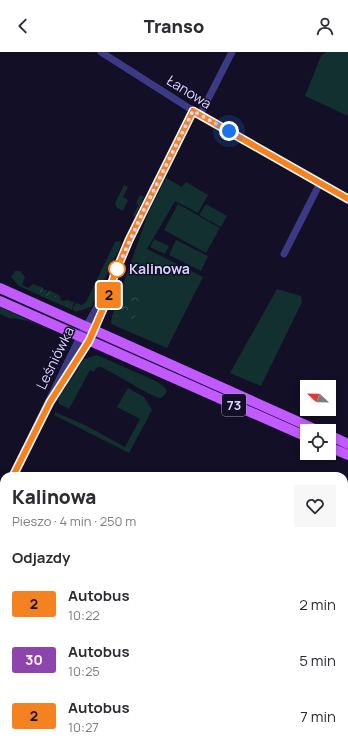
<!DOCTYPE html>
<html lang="pl">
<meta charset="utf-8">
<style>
:root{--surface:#fff;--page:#f7f7f7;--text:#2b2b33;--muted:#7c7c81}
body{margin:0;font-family:Manrope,sans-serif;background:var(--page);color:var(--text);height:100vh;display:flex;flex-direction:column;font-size:15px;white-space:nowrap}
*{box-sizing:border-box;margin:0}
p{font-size:13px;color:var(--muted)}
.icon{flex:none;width:22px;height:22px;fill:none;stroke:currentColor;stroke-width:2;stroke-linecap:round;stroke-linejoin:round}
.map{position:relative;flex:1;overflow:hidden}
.drawer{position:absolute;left:0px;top:420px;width:348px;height:280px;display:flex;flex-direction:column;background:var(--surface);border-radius:12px 12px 0 0;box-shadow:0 2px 6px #0003}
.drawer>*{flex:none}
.badge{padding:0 8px;border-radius:3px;font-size:14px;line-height:26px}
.needle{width:26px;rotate:292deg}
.tools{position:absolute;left:300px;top:328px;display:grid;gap:8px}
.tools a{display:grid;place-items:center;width:36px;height:36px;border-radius:0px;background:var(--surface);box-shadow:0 2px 6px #0003;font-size:20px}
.you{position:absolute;width:20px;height:20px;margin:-10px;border:3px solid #fff;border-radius:50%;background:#1a73e8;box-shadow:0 0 0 6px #1a73e833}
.map>.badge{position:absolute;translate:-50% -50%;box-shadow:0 0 0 2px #fff}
h2{padding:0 12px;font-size:15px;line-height:36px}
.round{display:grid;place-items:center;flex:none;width:42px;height:42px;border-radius:0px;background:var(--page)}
.overview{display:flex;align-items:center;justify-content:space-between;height:68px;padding:0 12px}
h1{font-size:19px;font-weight:800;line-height:30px}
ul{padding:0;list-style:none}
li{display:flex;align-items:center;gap:12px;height:56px;padding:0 12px}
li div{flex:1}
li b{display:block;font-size:15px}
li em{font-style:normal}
li .badge{min-width:44px;font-weight:700;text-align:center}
header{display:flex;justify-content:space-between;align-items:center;height:52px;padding:0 12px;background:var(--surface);font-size:18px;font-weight:800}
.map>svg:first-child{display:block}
.grass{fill:#12302f}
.forest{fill:url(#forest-crowns)}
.garden{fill:url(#garden-furrows)}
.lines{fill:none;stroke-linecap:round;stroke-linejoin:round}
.stream{stroke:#0c2248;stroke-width:1.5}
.minor{stroke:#3d3a85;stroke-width:7}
.tertiary{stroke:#3d3a85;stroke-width:9}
.primary{stroke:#c25bff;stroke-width:10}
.line-casing{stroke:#fff;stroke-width:9}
.line{stroke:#f58220;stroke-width:6}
.walk{stroke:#d9d4ff;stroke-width:4;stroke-dasharray:0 7.2}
.stop-dot{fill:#fff;stroke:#f58220;stroke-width:2}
.labels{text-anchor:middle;stroke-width:3;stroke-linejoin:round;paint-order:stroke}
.shield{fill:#130f26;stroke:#9e99be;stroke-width:1}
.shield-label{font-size:13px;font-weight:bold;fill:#d9d4ff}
.street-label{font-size:14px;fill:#d9d4ff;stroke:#130f26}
.stop-label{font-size:14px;font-weight:bold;fill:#d9d4ff;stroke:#130f26;text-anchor:start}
</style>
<header><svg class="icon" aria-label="back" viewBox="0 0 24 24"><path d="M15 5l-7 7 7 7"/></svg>Transo<svg class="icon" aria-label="person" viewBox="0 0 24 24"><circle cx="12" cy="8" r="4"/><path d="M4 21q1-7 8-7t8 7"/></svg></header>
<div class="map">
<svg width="348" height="700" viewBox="0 0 348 700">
<defs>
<pattern id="forest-crowns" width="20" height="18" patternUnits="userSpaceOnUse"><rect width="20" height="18" fill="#12302f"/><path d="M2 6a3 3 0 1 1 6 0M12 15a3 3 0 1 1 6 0" fill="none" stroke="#344d4e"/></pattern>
<pattern id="garden-furrows" width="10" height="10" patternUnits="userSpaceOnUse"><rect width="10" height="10" fill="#12302f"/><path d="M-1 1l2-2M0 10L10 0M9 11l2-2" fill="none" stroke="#344d4e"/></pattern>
</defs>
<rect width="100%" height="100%" fill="#130f26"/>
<!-- grass -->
<g class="grass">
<path d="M326,0H348V64L305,44L321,4Z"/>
<path d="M166,126L182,135L186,130L208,143L198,161L175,149L147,197L203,225L167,296L111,272L112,264L148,162Z"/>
<path d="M124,133L128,135L123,145L128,148L123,159L117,156L115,151Z"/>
<path d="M140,143L144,145L135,165L133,164L138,153L136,151Z"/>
<path d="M178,152L220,176L206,201L164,178Z"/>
<path d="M206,152L227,164L221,175L199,163Z"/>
<path d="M154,187L169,194L165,202L150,195Z"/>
<path d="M176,188L208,204L201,219L169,203Z"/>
<path d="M119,189L121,190L120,195L91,255L76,260L73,258L72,252V258L19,234L11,225L15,219H20L25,225L22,233L28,236L33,232L44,236L43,238H48L45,241L40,237L38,239C45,243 48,244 56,244L48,240L49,238L60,244L61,249L67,248L71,251L66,247L75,251L73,252L74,255L76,251L82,253L86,250L115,190Z"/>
<path d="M277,237L301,244L302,250L261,334L230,321Z"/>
<path d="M0,255L64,284L28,269L12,266L11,267L0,262Z"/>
<path d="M97,303L158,330L167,338L165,343L161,346C154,347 112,319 100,315L96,316L94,320L90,318L69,357L59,352L58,347L84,307Z"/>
<path d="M128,336L144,345L152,358L129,401L54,363L55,360L87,374L125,395L140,367L117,355Z"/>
<path d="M348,480V528L344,537V488Z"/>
<path d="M0,594L4,597V696H198L201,700H0Z"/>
</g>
<!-- forest -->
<path class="forest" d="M127,240L143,247L138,260L131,271L115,264Z"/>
<!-- garden -->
<path class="garden" d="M39,236H42L45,241L49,240L56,242V245L47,244L38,239Z"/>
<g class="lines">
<!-- stream -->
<g class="stream">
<path d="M0,502L4,504"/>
<path d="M189,696L191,700"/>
</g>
<!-- minor -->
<g class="minor">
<path d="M101,0L200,63L348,147"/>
<path d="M200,63L232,0"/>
<path d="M284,202L320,131"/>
<path d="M86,275L114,224L142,162L193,59"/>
<path d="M93,279L107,248L111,233"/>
</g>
<!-- tertiary -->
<g class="tertiary">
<path d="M64,329L92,282"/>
<path d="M13,424L86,275"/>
<path d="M0,451L4,443"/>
</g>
<!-- primary -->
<g class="primary">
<path d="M0,236L319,379"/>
<path d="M0,249L307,385"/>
<path d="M329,383L348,392"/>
<path d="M329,395L348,403"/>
</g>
</g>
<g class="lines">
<!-- line casing -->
<g class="line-casing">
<path id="line" d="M13,424L50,350L89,289L107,248L114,224L129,188L193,59L348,147"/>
</g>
<!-- line -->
<use href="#line" class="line"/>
<!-- walk -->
<path class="walk" d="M117,217L142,162L193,59L229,79"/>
</g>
<!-- markers -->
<circle class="stop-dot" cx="117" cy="217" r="8"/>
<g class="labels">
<!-- shield labels -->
<rect class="shield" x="222" y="342" width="24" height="22" rx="3"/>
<g class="shield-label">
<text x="234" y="358">73</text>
</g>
<!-- street labels -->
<g class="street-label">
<text transform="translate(189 40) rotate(32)" y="5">Łanowa</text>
<text transform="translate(55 306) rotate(-64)" y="5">Leśniówka</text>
</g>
<!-- stop labels -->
<g class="stop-label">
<text x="129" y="222">Kalinowa</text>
</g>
</g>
</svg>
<div class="tools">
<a><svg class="needle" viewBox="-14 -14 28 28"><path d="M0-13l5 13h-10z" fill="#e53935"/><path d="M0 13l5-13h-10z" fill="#7c7c81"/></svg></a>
<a><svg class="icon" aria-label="locate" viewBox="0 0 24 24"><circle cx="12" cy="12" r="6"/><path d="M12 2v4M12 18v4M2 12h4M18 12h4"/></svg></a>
</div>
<div class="you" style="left:229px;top:79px"></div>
<b class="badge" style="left:109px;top:243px;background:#f58220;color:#111">2</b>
<section class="drawer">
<div class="overview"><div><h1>Kalinowa</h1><p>Pieszo · 4 min · 250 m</p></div><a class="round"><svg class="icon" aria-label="heart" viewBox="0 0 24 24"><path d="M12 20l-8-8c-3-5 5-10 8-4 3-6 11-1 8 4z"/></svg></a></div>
<h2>Odjazdy</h2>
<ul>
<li><span class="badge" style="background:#f58220;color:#111">2</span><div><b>Autobus</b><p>10:22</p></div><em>2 min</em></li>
<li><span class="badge" style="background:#8e44ad;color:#fff">30</span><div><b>Autobus</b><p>10:25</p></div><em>5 min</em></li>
<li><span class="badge" style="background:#f58220;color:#111">2</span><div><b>Autobus</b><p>10:27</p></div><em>7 min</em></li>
</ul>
</section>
</div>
